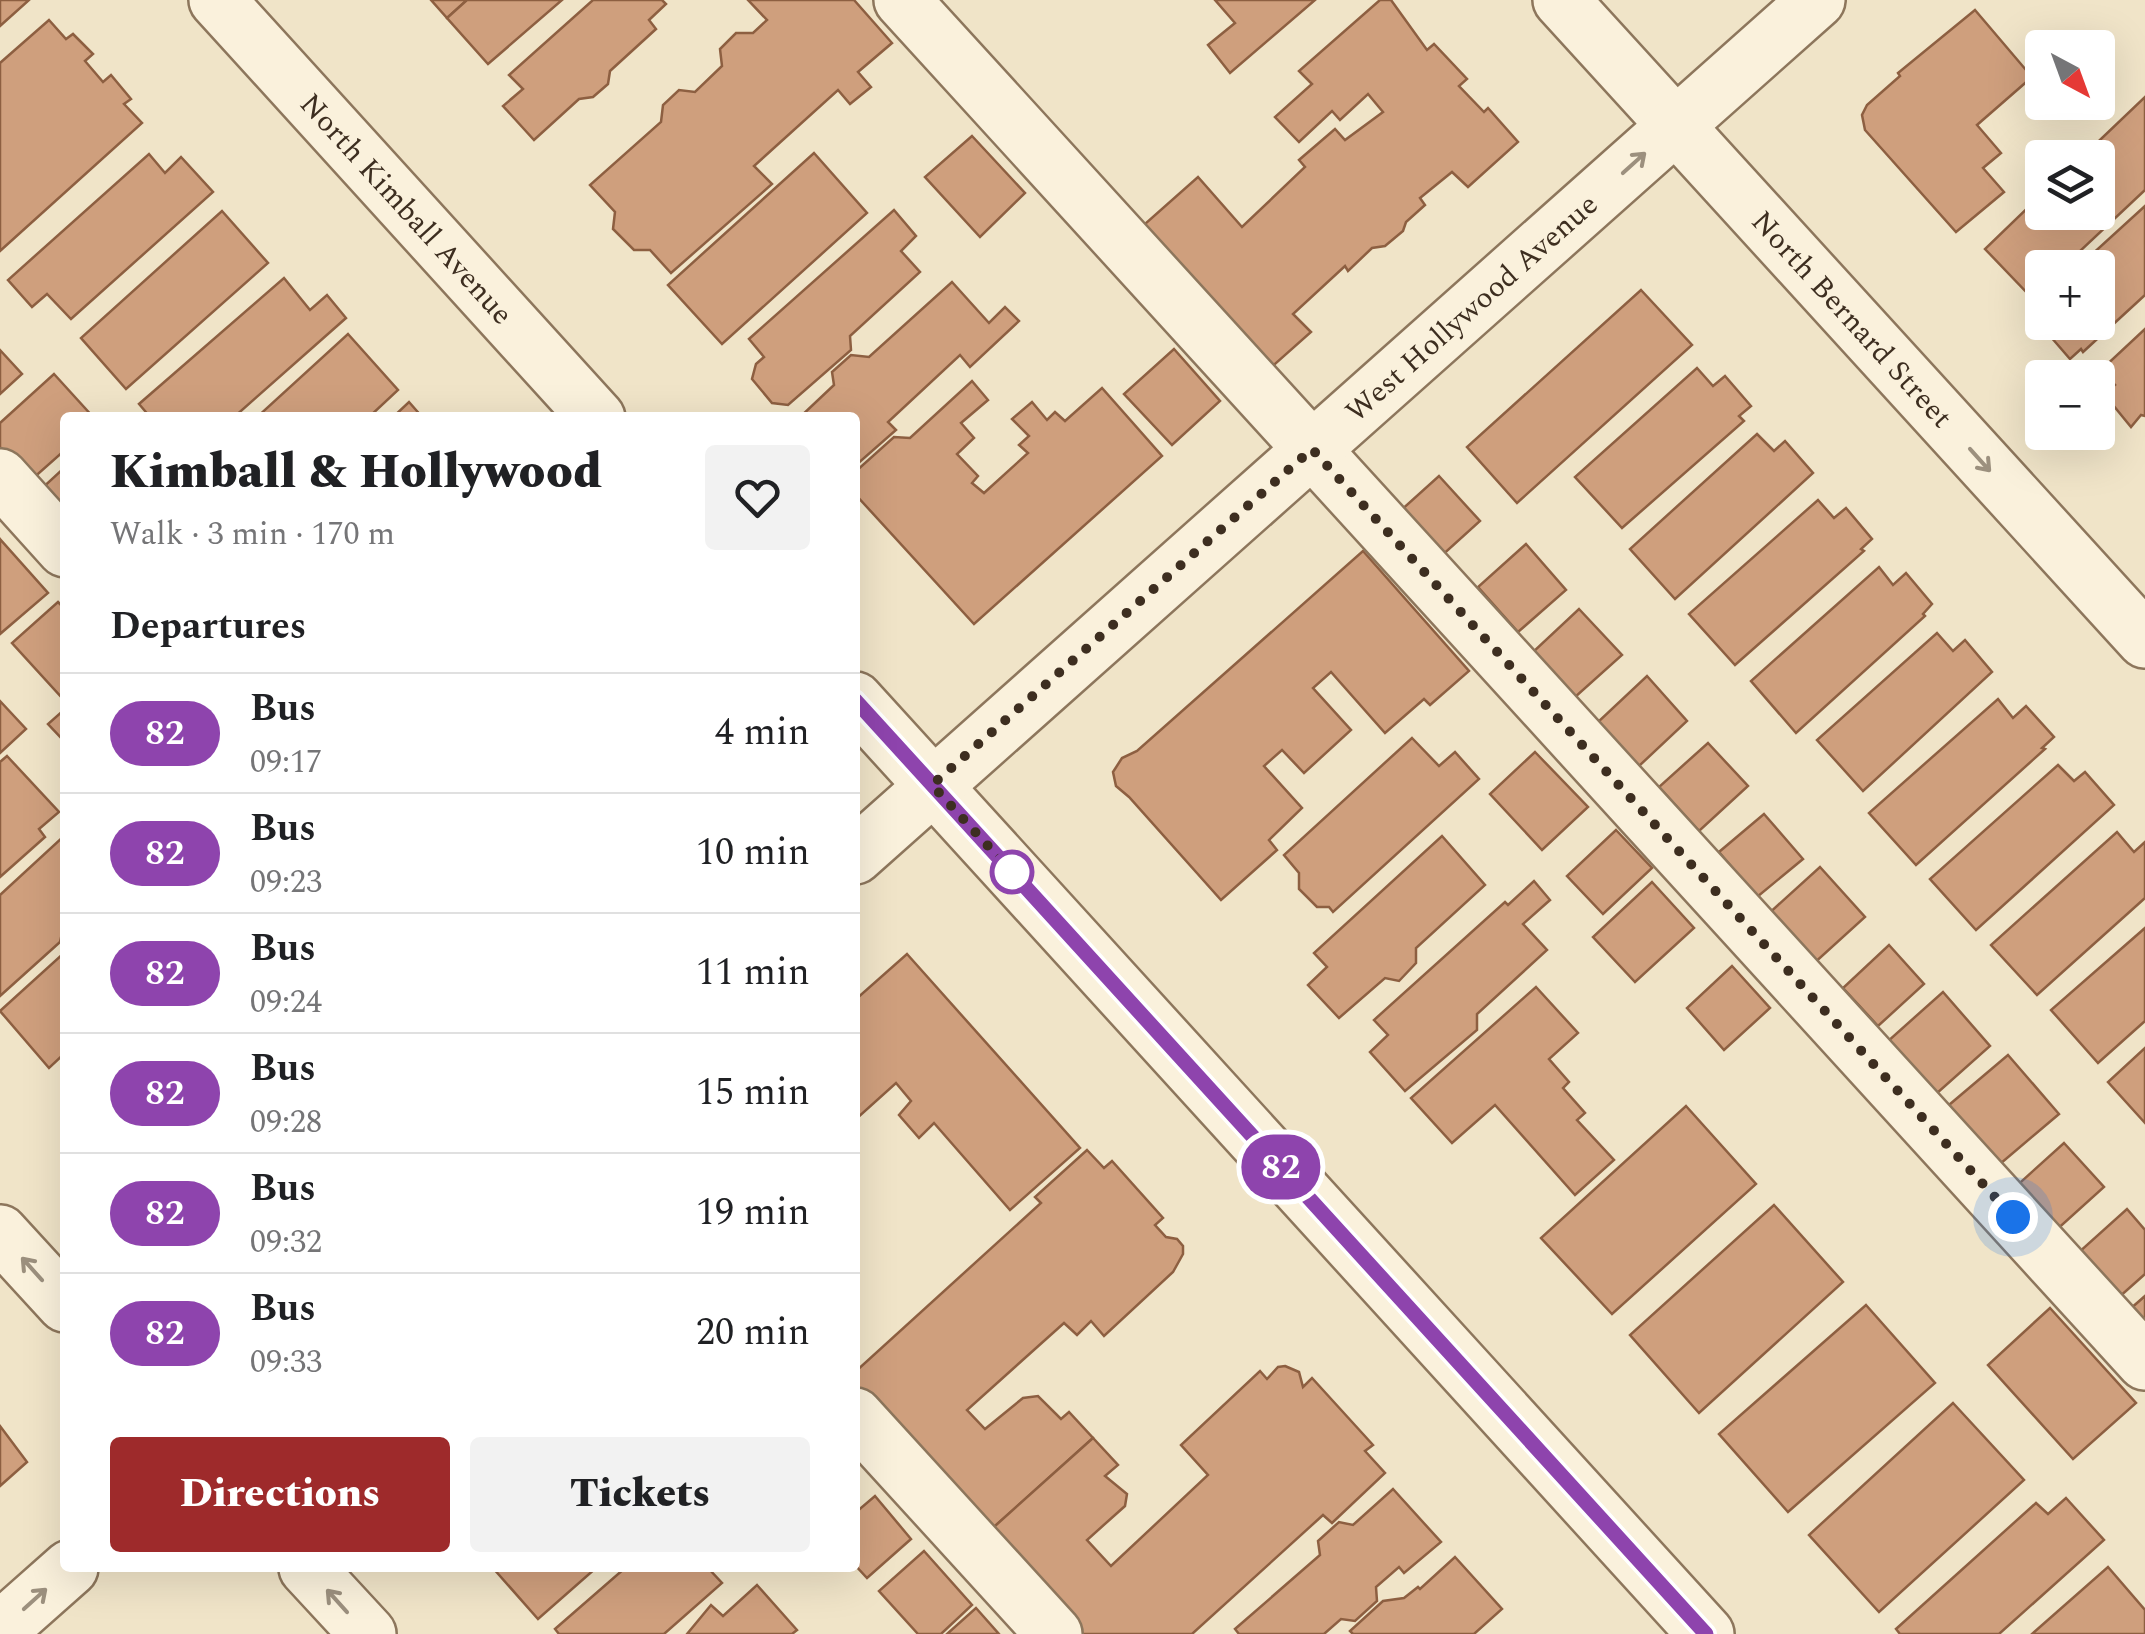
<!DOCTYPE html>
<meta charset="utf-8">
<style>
:root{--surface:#fff;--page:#f2f2f2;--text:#202124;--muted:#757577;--line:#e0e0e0;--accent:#9e2a2b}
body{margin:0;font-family:Spectral,serif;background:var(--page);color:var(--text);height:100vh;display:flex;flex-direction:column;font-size:38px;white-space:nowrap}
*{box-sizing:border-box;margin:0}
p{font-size:32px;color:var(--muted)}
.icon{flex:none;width:55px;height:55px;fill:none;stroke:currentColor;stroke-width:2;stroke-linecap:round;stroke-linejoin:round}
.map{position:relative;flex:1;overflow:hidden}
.panel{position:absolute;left:60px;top:412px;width:800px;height:1160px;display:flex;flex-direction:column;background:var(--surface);border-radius:10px;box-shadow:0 10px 40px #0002}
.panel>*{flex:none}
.badge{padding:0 20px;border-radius:32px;font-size:35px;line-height:65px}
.needle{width:65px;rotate:139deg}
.controls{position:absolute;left:2025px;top:30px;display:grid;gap:20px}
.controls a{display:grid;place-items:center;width:90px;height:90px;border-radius:10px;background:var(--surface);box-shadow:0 10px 40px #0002;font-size:50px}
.you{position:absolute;width:50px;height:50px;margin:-25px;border:8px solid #fff;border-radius:50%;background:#1a73e8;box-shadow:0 0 0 15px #1a73e833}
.map>.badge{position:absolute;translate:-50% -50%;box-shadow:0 0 0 5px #fff}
h2{padding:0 50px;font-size:38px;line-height:90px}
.round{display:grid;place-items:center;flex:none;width:105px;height:105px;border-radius:10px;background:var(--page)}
.overview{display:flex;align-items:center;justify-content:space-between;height:170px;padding:0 50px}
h1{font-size:48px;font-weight:800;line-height:75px}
.action{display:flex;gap:20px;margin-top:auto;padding:20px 50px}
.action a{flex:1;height:115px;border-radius:10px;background:var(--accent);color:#fff;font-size:40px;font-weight:800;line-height:115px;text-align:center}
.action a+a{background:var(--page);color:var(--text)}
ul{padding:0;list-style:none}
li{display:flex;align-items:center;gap:30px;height:120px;padding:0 50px;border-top:2px solid var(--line)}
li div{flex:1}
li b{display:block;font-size:38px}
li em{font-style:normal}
li .badge{min-width:110px;font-weight:700;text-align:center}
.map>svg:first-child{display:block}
.building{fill:#cf9f7d;stroke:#8d5f41;stroke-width:2.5}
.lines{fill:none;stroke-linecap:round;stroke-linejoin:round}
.minor-casing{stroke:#8d765c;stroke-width:60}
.minor{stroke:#faf1dc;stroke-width:55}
.oneway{stroke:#9c907e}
.line-casing{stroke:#fff;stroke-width:22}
.line{stroke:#8e44ad;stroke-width:15}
.walk{stroke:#3d2e20;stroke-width:10;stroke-dasharray:0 18}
.stop-dot{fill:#fff;stroke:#8e44ad;stroke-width:5}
.labels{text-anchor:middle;stroke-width:8;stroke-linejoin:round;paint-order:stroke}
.street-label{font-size:30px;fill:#3d2e20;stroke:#f7eed8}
</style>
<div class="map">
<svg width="2145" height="1634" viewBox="0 0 2145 1634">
<rect width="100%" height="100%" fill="#f0e4c8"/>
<!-- building -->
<g class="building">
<path d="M0,0H29L0,26Z"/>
<path d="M431,0H467L447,18Z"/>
<path d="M467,0H562L488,64L447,18Z"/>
<path d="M593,0H662L666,4L649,20L656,29L610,71L608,84L593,97L579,99L534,140L503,106L523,89L509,75Z"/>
<path d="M748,0H854L892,43L858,72L871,87L850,104L838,90L754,166L772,184L671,273L650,250H634L613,229L615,212L590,185L661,122L663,105L679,90L695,92L722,66L720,49L736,33H753L767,20Z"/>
<path d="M1215,0H1315L1230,73L1208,45L1235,23Z"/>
<path d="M1380,0H1391L1427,50L1434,44L1467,79L1459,86L1484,112L1488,108L1518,142L1468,187L1452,172L1420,198L1425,205L1406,222L1403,231L1385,246L1372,248L1348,271L1345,266L1293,314L1311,332L1266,372L1137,231L1198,177L1242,227L1305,167L1299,160L1335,129L1345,140L1383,112L1368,94L1340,120L1332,111L1299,142L1275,117L1312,84L1299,71Z"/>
<path d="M1975,10L2032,77L1977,125L2001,153L1983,168L2004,192L1956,232L1865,130L1862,115L1867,105L1900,76L1898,73Z"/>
<path d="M49,20L66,39L73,34L93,54L85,61L103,82L111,75L131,99L124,104L142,123L0,251V63Z"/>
<path d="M2145,97V190L2062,268H2042V286L2031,297L1985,249L2042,194V212H2098V158H2081Z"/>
<path d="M972,136L1025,193L980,237L925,177Z"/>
<path d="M814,153L867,213L722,344L668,285Z"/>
<path d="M149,154L165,173L181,157L213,192L71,319L47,294L32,307L8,280Z"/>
<path d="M2145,206V295L2083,352L2081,349L2070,359L2044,329L2049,322H2098V268H2077Z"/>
<path d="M894,210L916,236L901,251L920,272L850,336L851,350L788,405L772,403L752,379L756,364L764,357L749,339Z"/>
<path d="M222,211L268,263L126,389L81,338Z"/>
<path d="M284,278L310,310L327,295L346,318L233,418H151L139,404Z"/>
<path d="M952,282L989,323L1005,307L1019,321L970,367L960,355L888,422L896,430L855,466V418H799L834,385L832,372L851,355L869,357Z"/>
<path d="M1641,290L1692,345L1517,503L1467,447Z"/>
<path d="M2145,329V416L2141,415L2131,427L2104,394L2115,385L2101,370Z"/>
<path d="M348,334L398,390L368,418H256Z"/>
<path d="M1174,349L1220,401L1172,445L1124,394Z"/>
<path d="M0,350L22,374L0,394Z"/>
<path d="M1697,368L1713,386L1725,376L1751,406L1739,416L1744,421L1622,528L1575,477Z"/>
<path d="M54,374L94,418H65V450L30,481L0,447V423Z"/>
<path d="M972,381L988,400L961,423L974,438L957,454L978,476L972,483L984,493L1028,453L1019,445L1029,436L1012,419L1032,402L1047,420L1055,412L1065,421L1102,388L1162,456L974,624L855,494V472L894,437L910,438Z"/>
<path d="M409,402L423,418H392Z"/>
<path d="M1757,434L1774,451L1785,441L1813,473L1675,599L1630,549Z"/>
<path d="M65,467V520L39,491Z"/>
<path d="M1439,476L1480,521L1438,559L1398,513Z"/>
<path d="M1818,500L1834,518L1846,508L1872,539L1861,549L1864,551L1735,665L1689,614Z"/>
<path d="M0,539L48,593L0,634Z"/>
<path d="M1526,544L1566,590L1518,632L1478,587Z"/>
<path d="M1363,551L1469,671L1430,705L1424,699L1385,733L1331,672L1313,688L1351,730L1304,773L1282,750L1264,766L1302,808L1269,840L1277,850L1221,900L1129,797L1116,786L1113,772L1122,758L1137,751Z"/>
<path d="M1879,567L1893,585L1906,573L1932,604L1923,614L1925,616L1796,733L1751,681Z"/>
<path d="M58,602L65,609L64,700L12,643Z"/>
<path d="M1579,609L1622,655L1574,698L1533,652Z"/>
<path d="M1937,633L1953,651L1965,640L1992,672L1863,791L1817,740Z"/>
<path d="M1647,676L1687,721L1639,766L1598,722Z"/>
<path d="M1998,699L2013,718L2026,706L2054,737L2042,748L2045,749L1916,865L1869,813Z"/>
<path d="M0,701L26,729L0,753Z"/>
<path d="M65,709V742L48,724Z"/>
<path d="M1412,738L1439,766L1455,752L1479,779L1333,912L1329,907H1317L1299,889V873L1284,855Z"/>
<path d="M1708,743L1748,786L1699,831L1659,787Z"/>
<path d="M1535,752L1588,807L1542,850L1490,794Z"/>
<path d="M7,756L59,812L39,829L45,837L0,877V762Z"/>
<path d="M2058,765L2074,781L2085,772L2114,805L1976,930L1930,879Z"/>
<path d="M1764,814L1803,859L1757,897L1719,852Z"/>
<path d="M1616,830L1652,868L1603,914L1567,876Z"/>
<path d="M2117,832L2134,852L2145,842V898L2037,995L1991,945Z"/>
<path d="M65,835V920L60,942L0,996V895Z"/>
<path d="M1442,836L1485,885L1416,948V963L1399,981L1385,978L1339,1018L1308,985L1327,967L1314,953Z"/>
<path d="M1820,867L1865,917L1811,966L1766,916Z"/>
<path d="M1534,881L1550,900L1523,924L1547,950L1477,1014V1030L1405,1091L1370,1052L1388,1035L1374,1020L1505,902L1508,905Z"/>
<path d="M1652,882L1694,928L1635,982L1593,937Z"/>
<path d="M2145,928V1021L2098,1063L2051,1010Z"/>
<path d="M1889,945L1924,984L1878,1026L1843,988Z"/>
<path d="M65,952V1053L49,1068L0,1011Z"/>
<path d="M907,954L1080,1148L1010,1210L934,1123L919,1138L899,1115L911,1101L896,1083L855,1120V1000Z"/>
<path d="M1732,966L1770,1008L1724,1050L1687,1008Z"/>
<path d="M1536,987L1578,1033L1549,1059L1569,1082L1563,1088L1585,1113L1577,1120L1614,1160L1575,1195L1495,1105L1452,1143L1411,1098Z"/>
<path d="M1943,992L1990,1046L1936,1094L1887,1042Z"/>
<path d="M2145,1048V1123L2108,1082Z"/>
<path d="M2008,1055L2059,1114L2000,1164L1949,1105Z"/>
<path d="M1686,1106L1756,1184L1612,1314L1541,1238Z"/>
<path d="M2064,1143L2104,1187L2053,1233L2013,1189Z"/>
<path d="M1087,1150L1104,1168L1112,1161L1163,1218L1155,1225L1166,1237L1177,1239L1183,1246V1254L1173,1272L1104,1336L1091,1321L1077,1335L1064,1323L967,1410L985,1429L1023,1398L1038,1396L1061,1419L1069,1412L1093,1438L985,1535L855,1392V1372L1041,1203L1035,1197Z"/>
<path d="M1774,1205L1843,1282L1699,1413L1630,1335Z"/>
<path d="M2127,1209L2145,1230V1274L2117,1299L2078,1253Z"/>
<path d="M2145,1296V1329L2129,1310Z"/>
<path d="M1866,1305L1935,1383L1788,1512L1719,1434Z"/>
<path d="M2050,1308L2136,1403L2073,1459L1988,1365Z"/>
<path d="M1285,1366L1299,1372L1303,1387L1312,1378L1373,1445L1365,1451L1385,1473L1332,1523L1323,1515L1192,1634H1075L985,1535L1093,1438L1118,1465L1105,1476L1127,1494L1125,1506L1087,1540L1111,1566L1208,1475L1181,1445L1260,1371L1267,1379L1278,1367Z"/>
<path d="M1953,1403L2024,1480L1879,1612L1809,1535Z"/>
<path d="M0,1426L27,1462L0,1486Z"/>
<path d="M1393,1489L1441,1542L1404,1573L1399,1567L1376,1587L1377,1601L1355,1621L1341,1619L1324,1634H1239L1235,1629L1320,1555L1318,1541L1339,1522L1353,1525Z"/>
<path d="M875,1496L911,1539L867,1578L855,1565V1513Z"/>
<path d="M2066,1498L2104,1540L1999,1634H1900L1896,1629L2036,1503L2048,1514Z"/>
<path d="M924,1551L972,1605L941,1634H918L879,1591Z"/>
<path d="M1455,1557L1502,1609L1474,1634H1353L1350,1631L1383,1601L1404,1598L1418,1587L1420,1589Z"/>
<path d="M2108,1567L2145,1610V1634H2032Z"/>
<path d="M493,1568H596L538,1619Z"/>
<path d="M625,1568H708L722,1583L664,1634H559L555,1629Z"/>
<path d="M757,1585L797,1630L792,1634H687L711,1605L723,1616Z"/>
<path d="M976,1608L999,1634H947Z"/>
</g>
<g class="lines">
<!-- minor casing -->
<g class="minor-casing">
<g id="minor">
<path id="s1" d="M217,0L597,418"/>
<path d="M902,0L2145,1362"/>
<path id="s2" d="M1561,0L2145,640"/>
<path d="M0,477L65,549"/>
<path d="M855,700L1706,1634"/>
<path id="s3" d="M855,856L1817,0"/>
<path d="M0,1233L65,1304"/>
<path d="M855,1416L1054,1634"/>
<path d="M307,1568L368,1634"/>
<path d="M0,1630L70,1568"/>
</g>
</g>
<!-- minor -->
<use href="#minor" class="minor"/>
</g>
<!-- one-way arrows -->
<defs><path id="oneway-shaft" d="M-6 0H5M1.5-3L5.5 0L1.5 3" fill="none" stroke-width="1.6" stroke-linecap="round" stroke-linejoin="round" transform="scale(2.5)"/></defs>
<g class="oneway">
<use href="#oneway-shaft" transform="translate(1634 163) rotate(-42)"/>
<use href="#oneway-shaft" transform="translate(1980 460) rotate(48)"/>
<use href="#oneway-shaft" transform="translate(32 1269) rotate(-132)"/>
<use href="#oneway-shaft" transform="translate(35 1599) rotate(-42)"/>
<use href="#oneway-shaft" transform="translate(337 1601) rotate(-132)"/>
</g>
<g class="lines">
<!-- line casing -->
<g class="line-casing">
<path id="line" d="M855,700L1706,1634"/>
</g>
<!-- line -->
<use href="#line" class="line"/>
<!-- walk -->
<path class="walk" d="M1012,872L932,785L1312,449L2013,1217"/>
</g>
<!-- markers -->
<circle class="stop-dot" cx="1012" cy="872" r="20"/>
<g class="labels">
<!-- street labels -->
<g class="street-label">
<text dy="10" stroke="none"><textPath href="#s1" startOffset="282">North Kimball Avenue</textPath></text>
<text dy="10" stroke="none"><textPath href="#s3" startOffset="825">West Hollywood Avenue</textPath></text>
<text dy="10" stroke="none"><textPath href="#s2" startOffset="432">North Bernard Street</textPath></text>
</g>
</g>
</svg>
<div class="controls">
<a><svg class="needle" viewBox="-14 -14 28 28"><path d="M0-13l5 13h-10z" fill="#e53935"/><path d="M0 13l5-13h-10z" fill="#757577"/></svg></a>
<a><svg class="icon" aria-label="layers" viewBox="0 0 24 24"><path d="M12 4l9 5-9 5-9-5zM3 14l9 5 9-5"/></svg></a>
<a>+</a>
<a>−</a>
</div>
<div class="you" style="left:2013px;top:1217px"></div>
<b class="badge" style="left:1281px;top:1167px;background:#8e44ad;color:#fff">82</b>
<section class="panel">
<div class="overview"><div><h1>Kimball &amp; Hollywood</h1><p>Walk · 3 min · 170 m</p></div><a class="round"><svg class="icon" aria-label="heart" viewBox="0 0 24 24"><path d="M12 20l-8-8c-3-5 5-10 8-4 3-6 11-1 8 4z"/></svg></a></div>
<h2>Departures</h2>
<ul>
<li><span class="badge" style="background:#8e44ad;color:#fff">82</span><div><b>Bus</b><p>09:17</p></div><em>4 min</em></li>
<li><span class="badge" style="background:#8e44ad;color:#fff">82</span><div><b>Bus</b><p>09:23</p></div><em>10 min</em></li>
<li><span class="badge" style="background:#8e44ad;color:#fff">82</span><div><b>Bus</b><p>09:24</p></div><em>11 min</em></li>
<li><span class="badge" style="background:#8e44ad;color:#fff">82</span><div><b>Bus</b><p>09:28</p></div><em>15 min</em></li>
<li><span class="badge" style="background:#8e44ad;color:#fff">82</span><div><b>Bus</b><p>09:32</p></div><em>19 min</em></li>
<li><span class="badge" style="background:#8e44ad;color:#fff">82</span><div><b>Bus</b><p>09:33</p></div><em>20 min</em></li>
</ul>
<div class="action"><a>Directions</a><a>Tickets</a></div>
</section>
</div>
